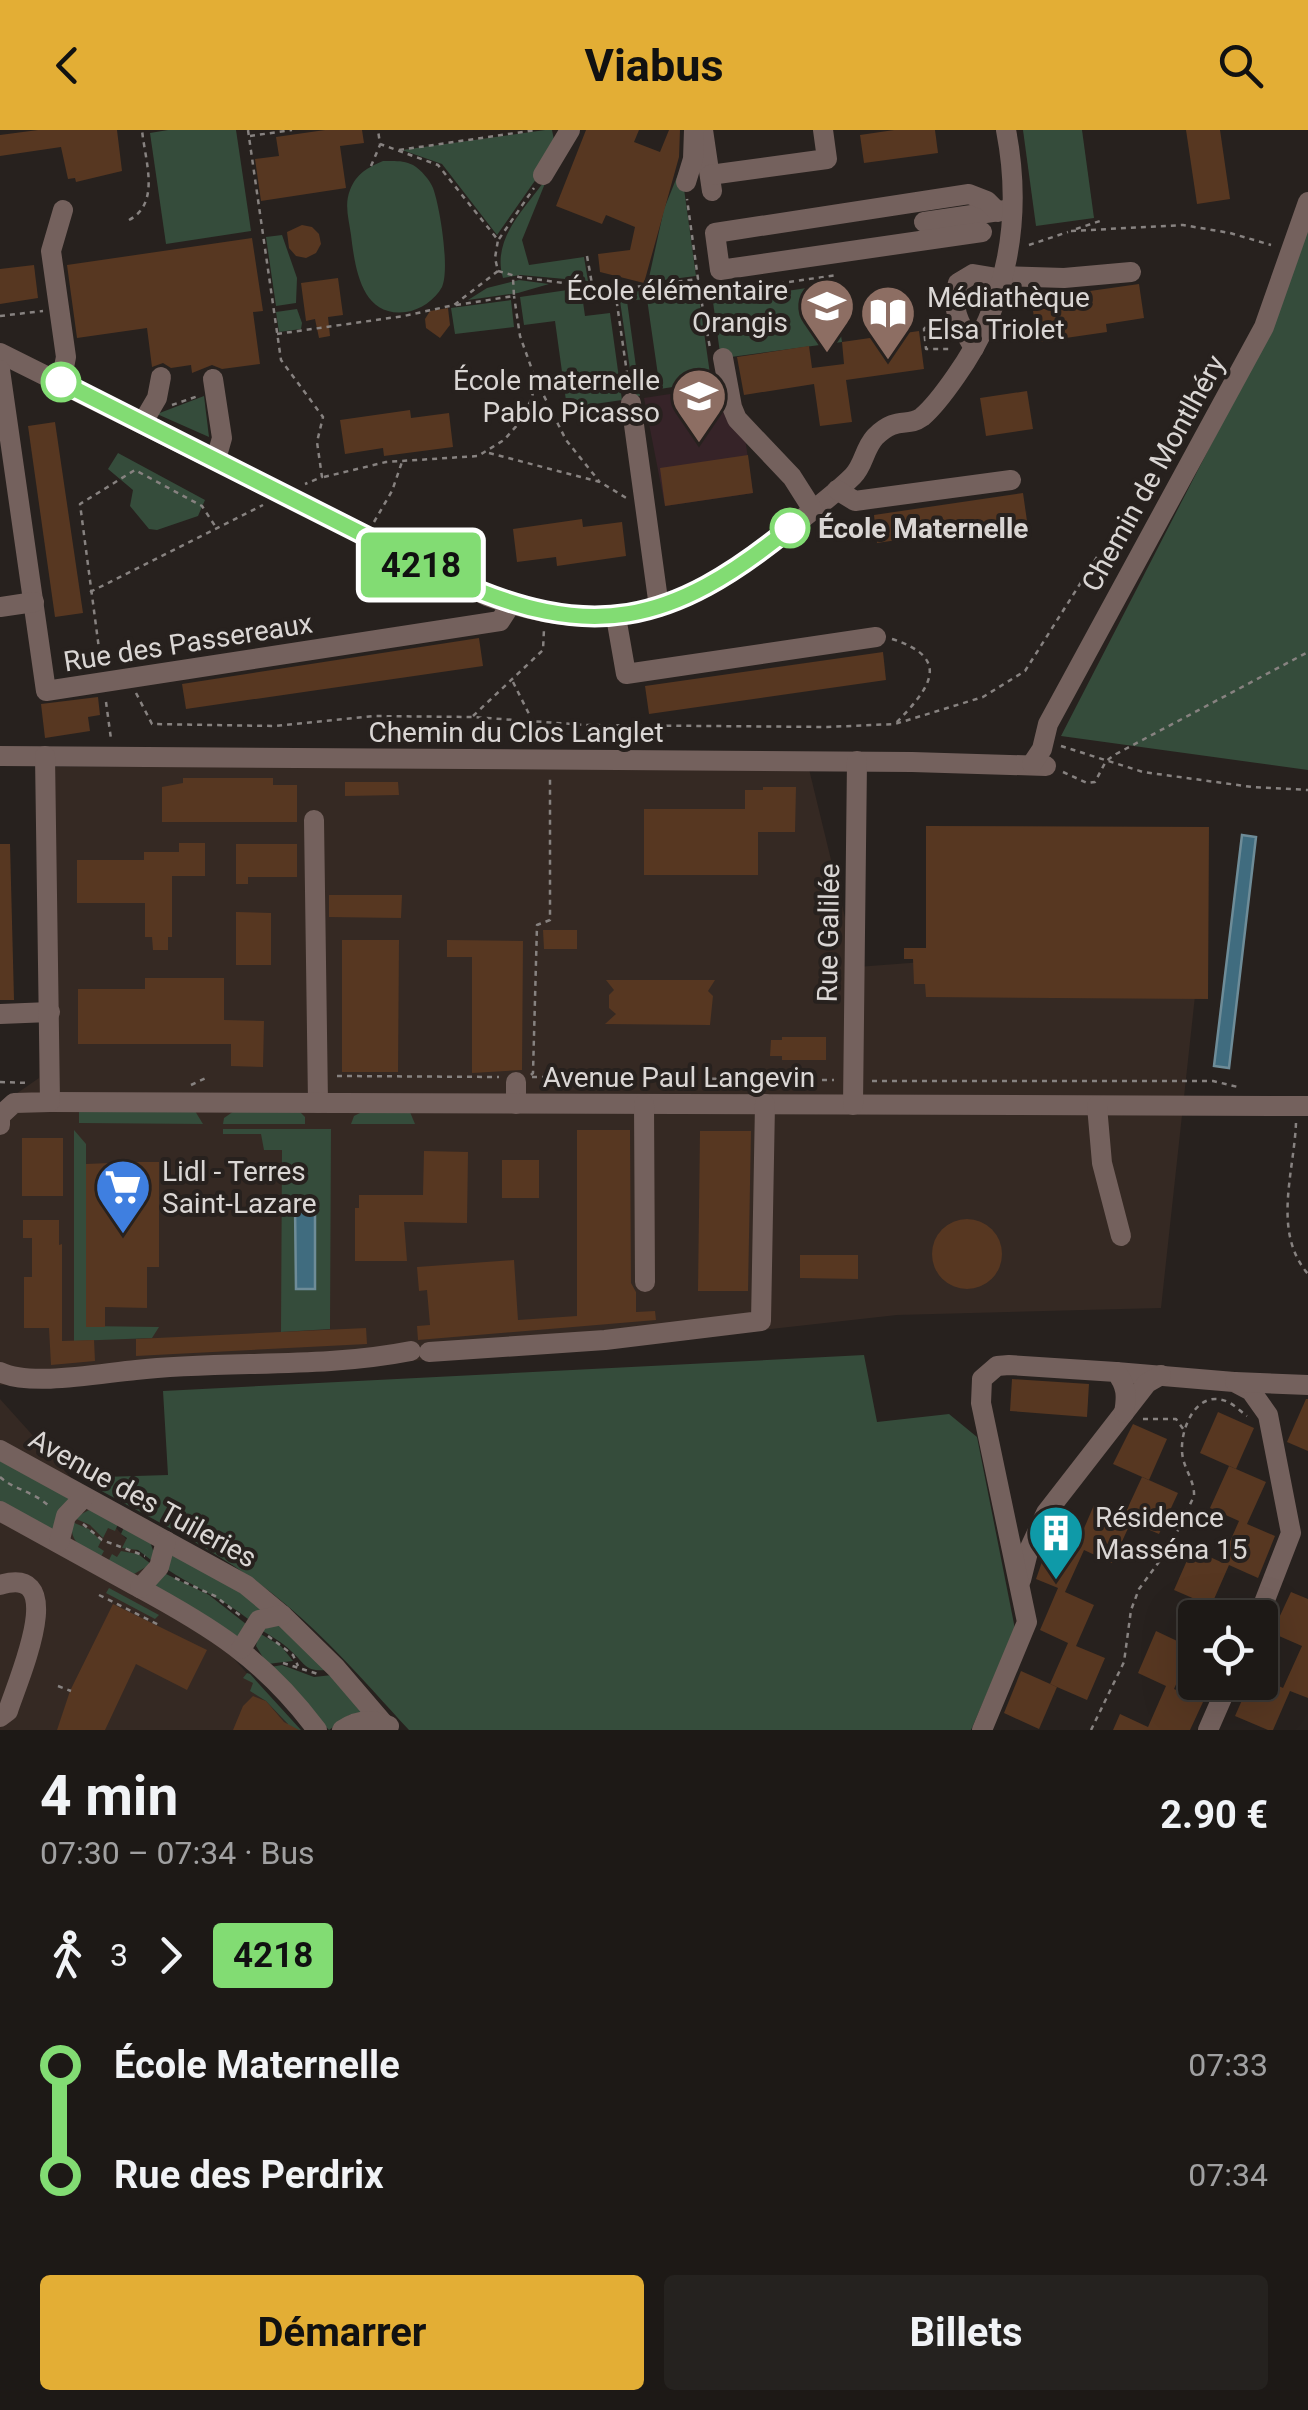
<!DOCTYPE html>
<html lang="fr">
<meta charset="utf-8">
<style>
:root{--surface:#1d1916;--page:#25221f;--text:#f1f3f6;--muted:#a0a0a1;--line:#3b3835;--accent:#e3ae35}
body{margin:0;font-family:Roboto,sans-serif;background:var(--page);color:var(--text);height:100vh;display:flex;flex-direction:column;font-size:38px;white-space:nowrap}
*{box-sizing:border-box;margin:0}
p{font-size:32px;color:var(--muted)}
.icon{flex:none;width:55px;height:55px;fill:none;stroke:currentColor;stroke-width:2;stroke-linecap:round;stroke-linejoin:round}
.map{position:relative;height:1600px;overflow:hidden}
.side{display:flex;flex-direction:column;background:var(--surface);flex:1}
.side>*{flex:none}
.badge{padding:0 20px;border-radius:8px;font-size:35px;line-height:65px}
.controls{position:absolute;left:1178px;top:1470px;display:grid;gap:20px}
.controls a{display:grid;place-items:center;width:100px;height:100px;border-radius:10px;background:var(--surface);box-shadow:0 10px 40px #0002,0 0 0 2px var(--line);font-size:50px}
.map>.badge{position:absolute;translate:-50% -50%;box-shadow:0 0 0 5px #fff}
.legs{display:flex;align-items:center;gap:15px;height:110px;padding:0 40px;font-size:32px}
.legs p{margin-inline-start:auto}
.overview{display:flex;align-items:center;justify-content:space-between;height:170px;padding:0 40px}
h1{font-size:55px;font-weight:700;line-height:75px}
.button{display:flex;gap:20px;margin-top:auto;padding:20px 40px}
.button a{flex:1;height:115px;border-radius:10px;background:var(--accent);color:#111;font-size:40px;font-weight:700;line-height:115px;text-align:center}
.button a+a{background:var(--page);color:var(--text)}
ul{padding:0 40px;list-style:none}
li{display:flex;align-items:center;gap:35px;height:110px;font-size:38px}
li i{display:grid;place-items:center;width:15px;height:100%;margin:0 12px;background:currentColor}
li i::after{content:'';width:25px;height:25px;margin:-12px;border:8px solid;border-radius:50%;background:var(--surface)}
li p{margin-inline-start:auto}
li:first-child i{background:linear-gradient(#0000 50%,currentColor 0)}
li:last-child i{background:linear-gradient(currentColor 50%,#0000 0)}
header{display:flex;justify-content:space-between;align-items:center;height:130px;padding:0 40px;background:var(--accent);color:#111;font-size:45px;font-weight:700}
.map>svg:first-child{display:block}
.built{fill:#352923}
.education{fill:#362328}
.green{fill:#354c3b}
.water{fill:#406c7f;stroke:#6e8c98;stroke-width:2.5}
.building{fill:#573721}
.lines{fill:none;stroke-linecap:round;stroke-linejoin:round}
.path{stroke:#878280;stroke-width:2.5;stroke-dasharray:5 5;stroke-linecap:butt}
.minor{stroke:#74615d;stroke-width:20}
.line-1-casing{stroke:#fff;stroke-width:22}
.line-1{stroke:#82dc73;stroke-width:15}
.stop-1-dot{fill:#fff;stroke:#82dc73;stroke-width:5}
.labels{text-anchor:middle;stroke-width:8;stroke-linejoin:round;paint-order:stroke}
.poi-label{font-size:28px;fill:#dad6d4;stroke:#27211e;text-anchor:start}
.street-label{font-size:28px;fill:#dad6d4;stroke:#27211e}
.stop-label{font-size:28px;font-weight:bold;fill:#dad6d4;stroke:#27211e;text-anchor:start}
</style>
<header><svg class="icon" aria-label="back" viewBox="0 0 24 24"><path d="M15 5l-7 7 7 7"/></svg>Viabus<svg class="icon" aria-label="search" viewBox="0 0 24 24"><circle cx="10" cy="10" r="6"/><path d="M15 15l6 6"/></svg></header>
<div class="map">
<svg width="1308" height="1600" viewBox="0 0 1308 1600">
<rect width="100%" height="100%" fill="#27211e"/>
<!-- built -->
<g class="built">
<path d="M808,635L857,837L1201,811L1161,1178L897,1185L563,1222L0,1255V975L39,948L52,637Z"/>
<path d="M0,1269L298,1600H0Z"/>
</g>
<!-- education -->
<path class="education" d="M722,256L745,308L753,363L665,376L644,268Z"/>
<!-- green -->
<g class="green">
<path d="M168,0H236L251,101L166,114L150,3Z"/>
<path d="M545,0H552L555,15L541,42L497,105L442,34L402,20Z"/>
<path d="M1023,0H1082L1094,88L1036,96Z"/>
<path d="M383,31C393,31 404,30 413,35C421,40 430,50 433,58C440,77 450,139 442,157C435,170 420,180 406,182C361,188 355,137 351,105C349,90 344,75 350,60C357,43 367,38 383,31Z"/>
<path d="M681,37L696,146L648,152L664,79Z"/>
<path d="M548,46L522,110L529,135L584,127L588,151L520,145L503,148C491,108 526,78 548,46Z"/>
<path d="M1308,101V640L1061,606L1217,303Z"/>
<path d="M282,105L297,148L296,173L276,176L266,107Z"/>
<path d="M519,150L549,154L518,163L468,170L487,158Z"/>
<path d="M697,153L711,251L660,259L647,169L627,171L640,266L634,267L619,164Z"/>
<path d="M833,154L842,212L731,227L720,223L713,172Z"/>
<path d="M581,158L585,186L610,183L622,270L567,278L555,191L524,195L520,167Z"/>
<path d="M511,170L514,197L455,204L451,178Z"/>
<path d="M297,179L302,193L301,199L279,202L276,182Z"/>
<path d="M204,266L209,307L157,284Z"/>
<path d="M118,323L205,370L198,386L157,400L149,399L130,376L133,360L108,339Z"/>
<path d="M79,981H195L203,994L79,993Z"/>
<path d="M234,981H299L305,987V994H223L224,988Z"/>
<path d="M362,982H410L415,994H351L354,986Z"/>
<path d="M223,999H331L330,1199L281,1202L282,1020H264L261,1004H223Z"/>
<path d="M74,1000L86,1014V1196L159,1197L152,1208L74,1211Z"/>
<path d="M864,1225L877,1292L949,1284L977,1307L1015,1499L971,1600H409C362,1549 317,1496 261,1455C210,1417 152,1389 96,1358L102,1347L168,1345L163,1261Z"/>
<path d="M0,1329L74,1369L56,1401L0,1373Z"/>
<path d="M89,1380L119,1392L115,1401L108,1398L103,1408L90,1395L74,1388Z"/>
<path d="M72,1392L89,1399L101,1411L98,1417L104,1421L100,1428C84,1419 69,1413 72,1392Z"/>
<path d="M125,1395L149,1409L155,1426L151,1430L138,1420L122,1418L127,1408L121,1404Z"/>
<path d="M121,1421L138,1424L151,1434L134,1444L108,1432L112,1424L117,1427Z"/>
<path d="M170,1422L265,1477L248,1489C222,1468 193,1457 165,1438Z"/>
<path d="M164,1443L209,1465L246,1494L238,1507L151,1453Z"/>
<path d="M109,1458L159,1485L155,1489L106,1463Z"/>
<path d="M278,1494L328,1540C304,1542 306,1534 291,1521C282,1512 271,1506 261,1500Z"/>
<path d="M259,1503L281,1516L293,1531L267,1534L256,1516Z"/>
<path d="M282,1535L314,1547L332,1545L364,1582L349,1585L329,1600L271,1537Z"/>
<path d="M247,1543L250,1544L301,1600H286L288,1594L266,1571L250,1561L253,1553L243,1548Z"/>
</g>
<!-- water -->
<g class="water">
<path d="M1242,705L1256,707L1229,938L1214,936Z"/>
<path d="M295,1075H315V1159H296Z"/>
</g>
<!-- building -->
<g class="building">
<path d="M38,0H117L122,41L76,52L75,48L68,49L61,17L0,26V5Z"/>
<path d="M325,0H362L364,13L340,16L346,58L261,71L255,29L279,26L276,7Z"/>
<path d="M586,0H639L634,12L660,22L669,0H680L679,27L644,153L600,142L598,124L630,120L635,97L606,85L602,94L556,76Z"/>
<path d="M894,0H935L938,23L864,33L860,5Z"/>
<path d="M1186,0H1220L1230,69L1197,74Z"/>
<path d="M302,95L312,97L319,104L321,114L316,123L306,128L296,126L289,118L287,102Z"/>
<path d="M252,108L263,181L253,182L260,234L222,239L212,235L192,243L191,235L171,238L163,233L152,237L147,198L77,208L67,135Z"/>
<path d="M34,135L38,168L0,174V139Z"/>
<path d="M338,148L343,185L328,187L330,206L319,208L315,189L306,191L301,153Z"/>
<path d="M1139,154L1144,188L1106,194L1107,202L1038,212L1033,181L1071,173L1069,164Z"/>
<path d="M448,178L450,195L440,208L426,198L425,189L430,181Z"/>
<path d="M919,201L924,239L846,250L852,292L820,296L814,254L744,265L737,227L809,216L812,238L844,234L842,212Z"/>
<path d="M1027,261L1033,299L986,306L980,268Z"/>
<path d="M410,280L411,288L449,283L453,317L384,326L383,318L345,324L340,290Z"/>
<path d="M55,292L83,483L55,487L28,296Z"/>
<path d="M748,325L753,363L665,376L660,338Z"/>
<path d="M1023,363L1027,391L877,413L874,385Z"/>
<path d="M582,389L583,397L622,392L626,426L557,436L556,427L517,432L513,399Z"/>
<path d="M479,508L483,536L186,579L182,554Z"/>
<path d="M883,522L886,550L649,584L645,556Z"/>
<path d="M98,567L100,585L88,587L90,601L45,608L41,574Z"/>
<path d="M183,648H273V655H297V692H162V657L183,653Z"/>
<path d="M345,652H398L399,665L345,666Z"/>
<path d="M763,657H796L795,702H758V745H644V679H745V660H763Z"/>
<path d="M926,696L1209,697L1208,869L926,867L925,854H914L913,829H904V818H926Z"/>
<path d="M179,713H205V746H172V807H168V820H153L152,807H145V773H77V730H144V722H179Z"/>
<path d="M0,714H10L14,870H0Z"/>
<path d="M236,714H297V747H248V754H236Z"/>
<path d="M329,765H402L401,788L329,787Z"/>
<path d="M236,782L271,783V835H236Z"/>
<path d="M543,800H577V819H544Z"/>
<path d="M342,810H399L398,942H342Z"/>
<path d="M447,810L523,811L522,940L472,943V827H447Z"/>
<path d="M145,848H224V890L264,891L263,937L231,936V914H78V859H145Z"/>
<path d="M606,850H715L708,861L713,866L710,895L605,894L616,884L609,878V865L614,860Z"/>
<path d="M782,907H826V930H782V926H770L771,910H782Z"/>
<path d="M577,1000H630L631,1153L636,1162V1182L655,1181L656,1190L418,1210L417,1196L430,1195L427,1160L419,1161L417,1137L514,1130L518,1190L577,1186Z"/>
<path d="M700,1001H751L748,1161H698Z"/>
<rect x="22" y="1008" width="41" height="58"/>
<path d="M424,1021L468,1022L467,1093L404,1092L407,1131H355V1078H359V1065H423Z"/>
<rect x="502" y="1030" width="37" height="38"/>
<path d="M134,1032H159V1137H147V1178L105,1177V1197H86V1034Z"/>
<circle cx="967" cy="1124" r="35"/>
<path d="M23,1090H59V1115L62,1114V1211L94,1210L95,1231L51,1235L49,1198H24V1147H32V1108H23Z"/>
<path d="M800,1125H858V1149L800,1148Z"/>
<path d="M366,1198L367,1214L136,1226V1209Z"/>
<path d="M1012,1249L1089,1254L1087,1287L1010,1281Z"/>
<path d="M1306,1269H1308V1321L1287,1312Z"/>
<path d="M1218,1282L1254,1298L1236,1339L1200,1323Z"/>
<path d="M1133,1294L1167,1309L1149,1350L1113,1334Z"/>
<path d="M1229,1336L1266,1352L1247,1394L1275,1406L1258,1448L1229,1435L1211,1476L1174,1460L1192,1419L1221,1432L1239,1391L1210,1378Z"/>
<path d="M1142,1347L1178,1363L1159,1404L1131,1392L1112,1433L1084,1420L1065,1462L1094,1475L1076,1516L1105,1528L1087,1570L1050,1554L1068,1513L1040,1500L1058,1458L1036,1449L1051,1406L1076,1417L1094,1375L1123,1388Z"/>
<path d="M1291,1462L1308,1469V1568L1290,1561L1273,1600H1268L1235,1586L1250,1552H1260V1547L1283,1558L1302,1516L1272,1503Z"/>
<path d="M1203,1473L1236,1488H1196Z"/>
<path d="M113,1474L207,1520L187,1560L136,1534L105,1600H57L70,1561Z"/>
<path d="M1156,1501L1192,1518L1174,1559L1203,1572L1190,1600H1113L1120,1584L1148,1597L1166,1556L1138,1543Z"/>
<path d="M1021,1541L1057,1557L1039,1599L1004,1583Z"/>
<path d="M253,1566L266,1571L284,1592L299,1600H233L243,1576Z"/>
</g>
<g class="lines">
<!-- path -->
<g class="path">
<path d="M248,0L281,230L323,287L317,312L322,347L305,354"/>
<path d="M250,6L292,0"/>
<path d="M399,20L536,0"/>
<path d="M371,36L380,15"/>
<path d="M129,90C161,73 145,31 142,0"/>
<path d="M1076,99L1103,90"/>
<path d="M1071,101L1183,95L1230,103L1271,115"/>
<path d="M499,109L534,58"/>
<path d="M1029,115L1068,102"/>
<path d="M587,126L592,154"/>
<path d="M498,141L519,147L615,160L629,257"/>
<path d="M698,152L710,218"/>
<path d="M618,159L698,149L687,69"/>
<path d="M700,165L837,145"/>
<path d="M456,175L514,166L513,148"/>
<path d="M0,186L43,181"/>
<path d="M933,190L924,199L926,219H953"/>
<path d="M277,204L404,186L454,175L498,141L495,128L498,110L438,35L380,14L378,0"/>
<path d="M535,248L566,310L599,351"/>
<path d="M172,275L198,266"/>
<path d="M489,323L600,352L628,369"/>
<path d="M324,347L386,332L478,326L504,310L520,292L532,268L535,248L520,206L514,166"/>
<path d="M374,392L392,361L402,332"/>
<path d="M90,462L263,375"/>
<path d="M892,509C955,529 927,561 896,593"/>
<path d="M101,534L80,374L135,340L202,376L217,399"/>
<path d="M513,552L532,590"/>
<path d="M136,563L152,594L275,596L373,586L472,587L586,595L827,597L895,594L983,567L1025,541L1097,427"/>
<path d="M106,572L111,609"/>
<path d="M473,586L543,520L544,499"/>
<path d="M551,611L553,594"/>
<path d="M1061,616L1143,642L1252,657L1308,660"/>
<path d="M1063,642L1087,653L1095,652L1106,631L1116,624L1308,522"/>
<path d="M531,945L533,943L537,795L550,790V649"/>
<path d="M337,946L499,947"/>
<path d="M532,947L834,950"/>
<path d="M872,951H1213L1238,957"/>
<path d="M0,952L30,953"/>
<path d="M191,955L208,947"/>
<path d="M1296,993C1294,1043 1272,1102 1308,1144"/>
<path d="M1143,1289H1176L1184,1300"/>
<path d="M0,1347C16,1361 31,1360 49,1376"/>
<path d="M83,1394L102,1410L145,1426"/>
<path d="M175,1448L215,1466L241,1486"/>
<path d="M99,1465L161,1496"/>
<path d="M268,1506L293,1525L298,1536"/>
<path d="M283,1533L318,1544"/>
<path d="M58,1556L71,1561"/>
<path d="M1091,1600L1124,1532L1131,1480L1139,1459L1170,1417L1194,1366C1195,1350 1182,1337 1182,1320C1181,1296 1198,1258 1228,1272C1235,1275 1241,1282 1247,1286"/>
</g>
<!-- minor -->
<g class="minor">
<path d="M703,0L712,61"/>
<path d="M543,45L570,0"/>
<path d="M710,45L827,29L823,0"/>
<path d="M686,52L693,29L694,0"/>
<path d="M924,92L1006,80"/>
<path d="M982,102L720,140L715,103L969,64L987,71L998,82"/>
<path d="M1004,146L1064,148L1131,142"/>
<path d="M974,218C961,196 949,179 958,153L973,144L1003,149"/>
<path d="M0,223L487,466C612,511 690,480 788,400C810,382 833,366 853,346C864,335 864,319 875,307C897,285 907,298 922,287C935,276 947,259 956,246C1008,173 1023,87 1006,0"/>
<path d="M723,228L732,277L737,289L792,347L813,380"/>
<path d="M0,240L46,561L500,491L511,474"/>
<path d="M213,249L222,308L216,329"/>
<path d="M61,252L66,227L51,121L63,80"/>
<path d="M631,273L659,477"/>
<path d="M143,292L157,268L161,247"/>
<path d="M837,360L855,371L1011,350"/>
<path d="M0,477L34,472"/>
<path d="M616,487L626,544L876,507"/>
<path d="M0,626L912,632L1046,636"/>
<path d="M1032,634L1042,619L1048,594L1264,197L1308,72"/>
<path d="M314,690L318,973"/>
<path d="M0,884L50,882"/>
<path d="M516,952V974"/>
<path d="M50,972L1308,976"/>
<path d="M644,974L645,1152"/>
<path d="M853,975L857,631"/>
<path d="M1097,976L1102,1033L1121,1106"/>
<path d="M0,995V986L14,973L50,972L45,626"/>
<path d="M429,1222L605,1210L761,1191L765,974"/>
<path d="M0,1242C30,1257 102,1243 136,1240C227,1230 320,1239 411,1221"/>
<path d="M1116,1242L1234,1252L1251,1261L1268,1285L1291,1403L1258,1488"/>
<path d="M1235,1252L1308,1255"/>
<path d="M0,1320L246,1455L282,1485L336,1538L384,1594"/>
<path d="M0,1381C46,1406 91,1431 136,1456C212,1497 264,1529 317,1600"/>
<path d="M59,1413L66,1386L84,1367"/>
<path d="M1021,1450L1028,1422L1046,1383L1147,1253L1161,1245"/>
<path d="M0,1455C71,1433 17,1552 8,1581L0,1587"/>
<path d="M140,1458L159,1437L166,1411"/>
<path d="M241,1519L259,1490L282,1485"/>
<path d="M342,1600C357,1590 373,1588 389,1596"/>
<path d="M982,1600L1027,1492L981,1273L982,1249L997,1236L1009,1235L1116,1242C1127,1256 1127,1266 1124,1283"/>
<path d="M1208,1600L1229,1552"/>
</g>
</g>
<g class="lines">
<!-- line-1 casing -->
<g class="line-1-casing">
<path id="line-1" d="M61,252L449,448C591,513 671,495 790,398"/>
</g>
<!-- line-1 -->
<use href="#line-1" class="line-1"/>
</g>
<!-- icons -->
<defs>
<g id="school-pin" transform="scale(2.875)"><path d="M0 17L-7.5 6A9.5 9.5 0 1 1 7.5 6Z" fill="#8d6e63" stroke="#27211e"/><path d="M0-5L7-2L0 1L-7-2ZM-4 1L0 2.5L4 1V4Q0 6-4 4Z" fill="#fff"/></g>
<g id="library-pin" transform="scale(2.875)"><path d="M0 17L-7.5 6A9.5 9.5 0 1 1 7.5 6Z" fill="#8d6e63" stroke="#27211e"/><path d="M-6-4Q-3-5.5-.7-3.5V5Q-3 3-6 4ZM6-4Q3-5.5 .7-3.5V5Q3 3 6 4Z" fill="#fff"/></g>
<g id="supermarket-pin" transform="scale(2.875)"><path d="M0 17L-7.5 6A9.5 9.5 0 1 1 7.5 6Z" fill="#3f7fe0" stroke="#27211e"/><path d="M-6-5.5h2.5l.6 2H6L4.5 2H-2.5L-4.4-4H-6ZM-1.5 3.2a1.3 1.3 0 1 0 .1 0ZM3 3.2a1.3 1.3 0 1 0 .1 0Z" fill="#fff"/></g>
<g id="building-pin" transform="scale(2.875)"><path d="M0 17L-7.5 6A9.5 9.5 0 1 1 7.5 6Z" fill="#0f9aa8" stroke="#27211e"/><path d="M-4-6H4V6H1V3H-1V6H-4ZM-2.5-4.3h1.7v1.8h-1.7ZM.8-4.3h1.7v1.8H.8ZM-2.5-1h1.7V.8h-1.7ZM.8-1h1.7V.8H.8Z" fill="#fff"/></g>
</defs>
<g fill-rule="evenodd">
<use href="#school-pin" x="827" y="176"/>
<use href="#library-pin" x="888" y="183"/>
<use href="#school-pin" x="699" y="266"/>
<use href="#supermarket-pin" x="123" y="1057"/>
<use href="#building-pin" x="1056" y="1403"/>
</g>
<!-- markers -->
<g class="stop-1-dot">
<circle cx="61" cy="252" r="18"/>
<circle cx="790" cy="398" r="18"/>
</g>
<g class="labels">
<!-- poi labels -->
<g class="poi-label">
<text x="788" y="170" text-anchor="end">École élémentaire<tspan x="788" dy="32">Orangis</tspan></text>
<text x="927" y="177">Médiathèque<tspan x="927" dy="32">Elsa Triolet</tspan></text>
<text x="660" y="260" text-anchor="end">École maternelle<tspan x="660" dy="32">Pablo Picasso</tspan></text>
<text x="162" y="1051">Lidl - Terres<tspan x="162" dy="32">Saint-Lazare</tspan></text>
<text x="1095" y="1397">Résidence<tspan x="1095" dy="32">Masséna 15</tspan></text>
</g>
<!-- street labels -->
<g class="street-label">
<text transform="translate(1153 343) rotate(-61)" y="10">Chemin de Montlhéry</text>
<text transform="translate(188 512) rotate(-9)" y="10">Rue des Passereaux</text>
<text x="516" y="612">Chemin du Clos Langlet</text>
<text transform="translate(828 803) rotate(-89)" y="10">Rue Galilée</text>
<text x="679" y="957">Avenue Paul Langevin</text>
<text transform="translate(143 1368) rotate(29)" y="10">Avenue des Tuileries</text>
</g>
<!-- stop labels -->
<g class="stop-label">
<text x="818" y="408">École Maternelle</text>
</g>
</g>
</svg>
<div class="controls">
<a><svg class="icon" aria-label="locate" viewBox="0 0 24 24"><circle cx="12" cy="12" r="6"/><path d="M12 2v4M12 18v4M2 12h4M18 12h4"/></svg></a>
</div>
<b class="badge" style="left:421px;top:435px;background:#82dc73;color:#111">4218</b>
</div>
<section class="side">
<div class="overview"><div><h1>4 min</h1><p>07:30 – 07:34 · Bus</p></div><b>2.90 €</b></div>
<div class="legs"><svg class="icon" aria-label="walk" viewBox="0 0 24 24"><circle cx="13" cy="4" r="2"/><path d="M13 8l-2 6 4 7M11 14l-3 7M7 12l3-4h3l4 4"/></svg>3<svg class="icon" aria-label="forward" viewBox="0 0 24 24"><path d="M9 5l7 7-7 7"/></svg><b class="badge" style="background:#82dc73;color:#111">4218</b></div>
<ul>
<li><i style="color:#82dc73"></i><b>École Maternelle</b><p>07:33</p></li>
<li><i style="color:#82dc73"></i><b>Rue des Perdrix</b><p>07:34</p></li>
</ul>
<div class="button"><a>Démarrer</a><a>Billets</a></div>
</section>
